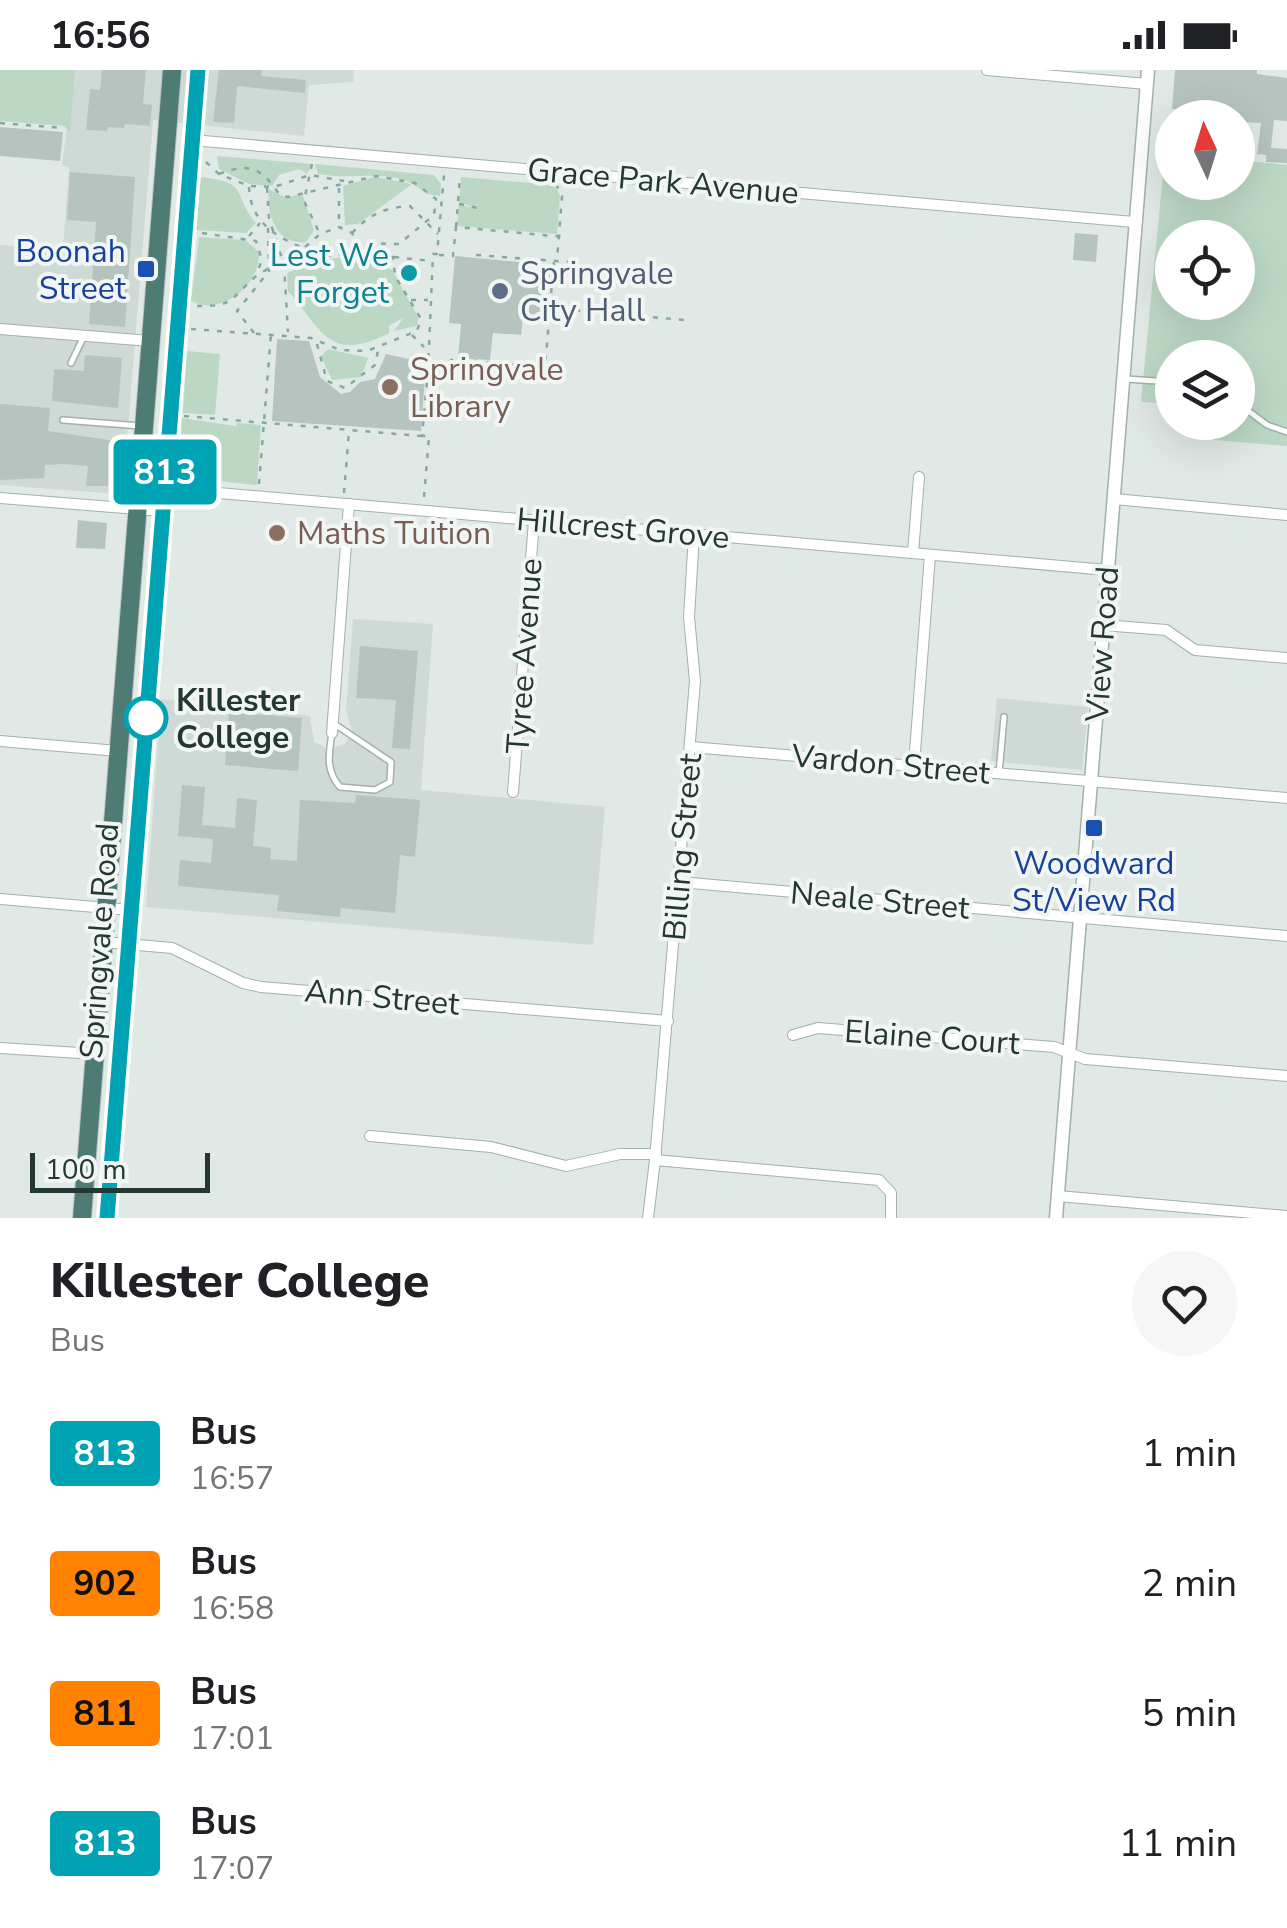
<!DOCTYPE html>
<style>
:root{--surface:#fff;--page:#f6f6f6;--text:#202124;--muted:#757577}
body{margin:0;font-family:"Nunito Sans",sans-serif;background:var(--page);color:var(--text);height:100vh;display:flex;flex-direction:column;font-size:38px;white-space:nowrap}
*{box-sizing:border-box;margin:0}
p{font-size:32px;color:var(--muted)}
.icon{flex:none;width:55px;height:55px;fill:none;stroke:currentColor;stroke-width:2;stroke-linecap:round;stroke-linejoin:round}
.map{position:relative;height:1148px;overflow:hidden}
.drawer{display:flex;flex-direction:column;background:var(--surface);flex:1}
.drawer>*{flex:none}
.badge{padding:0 20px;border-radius:8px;font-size:35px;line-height:65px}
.needle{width:65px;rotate:356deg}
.controls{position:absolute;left:1155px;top:30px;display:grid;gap:20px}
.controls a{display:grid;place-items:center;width:100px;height:100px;border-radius:50%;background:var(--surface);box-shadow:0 10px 40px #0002;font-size:50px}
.scale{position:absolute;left:30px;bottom:25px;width:180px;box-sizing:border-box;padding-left:10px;border:5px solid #233833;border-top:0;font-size:28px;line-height:35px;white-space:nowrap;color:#233833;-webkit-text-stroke:8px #f1f6f4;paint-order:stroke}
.map>.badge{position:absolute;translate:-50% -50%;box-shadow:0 0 0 5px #fff}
.round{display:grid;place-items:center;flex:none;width:105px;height:105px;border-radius:52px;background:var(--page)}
.headline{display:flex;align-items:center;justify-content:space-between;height:170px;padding:0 50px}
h1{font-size:48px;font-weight:800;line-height:75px}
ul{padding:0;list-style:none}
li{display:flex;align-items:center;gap:30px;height:130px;padding:0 50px}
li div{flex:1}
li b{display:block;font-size:38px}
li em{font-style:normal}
li .badge{min-width:110px;font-weight:700;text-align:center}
.status{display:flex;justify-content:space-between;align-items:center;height:70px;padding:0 50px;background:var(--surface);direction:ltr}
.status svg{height:28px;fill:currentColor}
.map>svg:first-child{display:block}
.built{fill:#cfd9d5}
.green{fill:#bcd8c5;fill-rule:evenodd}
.building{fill:#b6c4bf}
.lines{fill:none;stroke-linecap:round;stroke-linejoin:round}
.service-casing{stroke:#a4b0ad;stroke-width:8}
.minor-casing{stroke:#a4b0ad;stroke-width:12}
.tertiary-casing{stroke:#a4b0ad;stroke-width:15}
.trunk-casing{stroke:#bdc3c2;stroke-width:20}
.path{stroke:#85a9a0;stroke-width:2.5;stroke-dasharray:5 8;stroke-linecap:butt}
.service{stroke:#fff;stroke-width:5}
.minor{stroke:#fff;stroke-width:10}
.tertiary{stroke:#fff;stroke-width:12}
.trunk{stroke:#4e7c74;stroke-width:18}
.line-casing{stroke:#fff;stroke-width:22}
.line{stroke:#00a3b4;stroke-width:15}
.transit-dot{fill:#1a4fb4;stroke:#f1f6f4;stroke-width:4}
.culture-dot{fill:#0f9aa8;stroke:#f1f6f4;stroke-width:4}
.service-dot{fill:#5c6f8a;stroke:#f1f6f4;stroke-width:4}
.education-dot{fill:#8d6e63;stroke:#f1f6f4;stroke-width:4}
.stop-dot{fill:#fff;stroke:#00a3b4;stroke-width:5}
.labels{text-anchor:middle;stroke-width:8;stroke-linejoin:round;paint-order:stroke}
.street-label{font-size:32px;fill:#233833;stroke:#f1f6f4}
.transit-label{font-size:32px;fill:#164399;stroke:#f1f6f4;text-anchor:end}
.culture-label{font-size:32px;fill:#0d838f;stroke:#f1f6f4;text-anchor:end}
.service-label{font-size:32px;fill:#4e5e75;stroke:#f1f6f4;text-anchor:start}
.education-label{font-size:32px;fill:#785e54;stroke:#f1f6f4;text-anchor:start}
.stop-label{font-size:32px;font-weight:bold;fill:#233833;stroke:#f1f6f4;text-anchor:start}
</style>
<div class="status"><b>16:56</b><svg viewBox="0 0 49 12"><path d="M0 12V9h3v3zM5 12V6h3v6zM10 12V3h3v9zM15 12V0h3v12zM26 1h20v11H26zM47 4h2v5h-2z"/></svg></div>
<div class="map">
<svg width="1287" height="1148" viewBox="0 0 1287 1148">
<rect width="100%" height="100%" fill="#e1e9e6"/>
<!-- built -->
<g class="built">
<path d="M75,0H354L353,12L309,15L304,66L153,50L123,420L117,424L0,415V175L63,179L69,97L62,95Z"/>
<path d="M353,549L433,554L421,720L605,737L593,875L146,837L161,629L310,646L314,672L328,679L345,674L352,661L346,640Z"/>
<path d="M997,628L1088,637L1082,700L991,691Z"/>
</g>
<!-- green -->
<g class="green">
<path d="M0,0H75L70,62L64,56L0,51Z"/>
<path d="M1165,83L1172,84V112H1238V90L1287,95V376L1214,370L1217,353L1238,352V288H1172V334L1141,332ZM1172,168H1238V232H1172Z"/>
<path d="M217,86L312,94L307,104L299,99L279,105L272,116L249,114L219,99Z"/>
<path d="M315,94L434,105L441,114L440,126L427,124C391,94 361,112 318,104Z"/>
<path d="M201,107C252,113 231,124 256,153L246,163L196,160Z"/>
<path d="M375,107L412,114L358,154L345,155L343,116Z"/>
<path d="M461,107L555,115L560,126L557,164L457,156L459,135L478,138L459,133Z"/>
<path d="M269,119L287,128L302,123L314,160L306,172C276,175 266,144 269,119Z"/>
<path d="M199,167L245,170L259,182C261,214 222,247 191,231Z"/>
<path d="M361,185L392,200L418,247L417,256L394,261L404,247L389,256V263C329,294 322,260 288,221L287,203L320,190Z"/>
<path d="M328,279L368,288L361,307L332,310L321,286Z"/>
<path d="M187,281L220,284L215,345L183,343Z"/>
<path d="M182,348L236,356L237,353L261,355L257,415L188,408L179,399Z"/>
</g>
<!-- building -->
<g class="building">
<path d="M102,0H146L143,34L152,35L150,56L125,54L124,58L108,57L107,61L86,60L90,19L100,20Z"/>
<path d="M219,0H262L261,6L306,10L305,23L237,16L234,53L213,52Z"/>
<path d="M1175,0H1257V4L1287,8V51L1274,50L1271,78L1287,79V93L1266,92V85L1257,84L1261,53L1238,52L1237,43L1172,39Z"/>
<path d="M0,57L63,62L60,91L0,86Z"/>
<path d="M70,102L135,107L125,257L89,254L96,152L67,150Z"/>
<path d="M1075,163L1098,165L1096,192L1073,190Z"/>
<path d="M455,186L551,195L546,249L523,247L521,265L493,263L490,290L458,288L461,254L449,253Z"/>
<path d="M277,269L309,271L320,307L341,324L350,322L360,312L375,309L386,284L426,293L421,361L272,351Z"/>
<path d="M85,285L122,288L118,338L52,331L54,299L84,301Z"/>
<path d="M0,334L50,338L48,361L122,372L117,416H86L88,396L63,394L45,395L44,408L0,410Z"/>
<path d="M78,450L107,453L105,479L76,478Z"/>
<path d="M360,576L418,581L410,679L392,678L396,630L356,628Z"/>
<path d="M229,642L302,648L298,701L225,695Z"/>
<path d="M182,715L205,717L202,755L235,758L237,728L257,730L253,776L271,778L270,789L297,791L300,730L355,733L356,725L420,730L415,787L400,785L395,843L341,838L340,847L277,841L279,825L178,816L180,790L211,793L213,769L178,766Z"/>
</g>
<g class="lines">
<!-- service casing -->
<g class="service-casing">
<g id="service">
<path d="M71,293L84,266"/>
<path d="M1126,309L1172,312"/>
<path d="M1238,333L1267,355L1287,362"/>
<path d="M63,350L141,356"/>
<path d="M332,663C329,683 325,700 340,717L375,720L390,712L391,692L336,655"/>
<path d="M999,703L1004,647"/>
</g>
</g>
<!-- minor casing -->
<g class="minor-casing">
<g id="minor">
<path d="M987,0L1147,14"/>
<path d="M192,70L1134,152"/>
<path d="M0,259L150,271"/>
<path d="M139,416L1107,500"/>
<path d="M0,428L162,441"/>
<path d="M1114,429L1287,445"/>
<path d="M913,483L919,407"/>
<path d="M1103,555L1166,560L1195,580L1287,588"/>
<path d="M332,663L349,434"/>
<path d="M0,671L118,681"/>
<path d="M691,677L1287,728"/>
<path d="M914,695L930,485"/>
<path d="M513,722L534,451"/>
<path d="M680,812L1287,866"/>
<path d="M0,829L131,840"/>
<path d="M104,872L172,878L243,913L261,917L668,951"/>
<path d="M793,965L818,958L1054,977L1085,989L1287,1006"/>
<path d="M0,978L95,984"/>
<path d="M370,1066L491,1077L566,1096L620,1084H656"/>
<path d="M655,1090L695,611L689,547L694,464"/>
<path d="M1058,1126L1287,1146"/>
<path d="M648,1148L655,1090L879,1110L891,1123V1148"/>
</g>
</g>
<!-- tertiary casing -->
<g class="tertiary-casing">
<path id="tertiary" d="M1056,1148L1148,0"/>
</g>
<!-- trunk casing -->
<g class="trunk-casing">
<g id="trunk">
<path d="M82,1148L172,0"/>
<path d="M107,1148L198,0"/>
</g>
</g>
<!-- path -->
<g class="path">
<path d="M0,53L64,58"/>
<path d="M206,92L219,104L249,116L274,117L310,105L344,111"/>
<path d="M312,94L304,131L320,164"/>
<path d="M219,104C251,92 261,98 279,124L288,127L376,106L415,113L436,129L434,145L399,174L357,173"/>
<path d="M556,114L562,126L557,190"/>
<path d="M249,117C251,161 288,171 324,187"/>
<path d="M267,118L269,148L284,195L288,262"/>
<path d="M339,118V155"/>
<path d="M459,134L478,138"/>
<path d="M456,157L460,107"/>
<path d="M202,163L256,171L262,190L256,205"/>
<path d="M352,163C370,144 383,138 410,136L438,164"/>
<path d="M249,166L260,153"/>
<path d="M305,177L320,164L339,157L352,163L359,180"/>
<path d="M439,185L453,186L456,157L565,167"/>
<path d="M476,185L570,192"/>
<path d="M394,187L431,191"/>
<path d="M411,230H428"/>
<path d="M550,236L554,191"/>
<path d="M191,259L311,268L340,280L367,281L417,261L421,249L395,206L393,187C358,182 284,183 255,207C230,229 234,237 196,236"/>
<path d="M254,263L237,241L269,201L268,158"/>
<path d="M412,265L424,277"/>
<path d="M317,274L327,311L345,318L375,295L379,276"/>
<path d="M428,301L433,184H437L444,105"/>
<path d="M184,346L421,366"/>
<path d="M259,414L271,264"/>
<path d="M344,423L349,361"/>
<path d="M424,427L429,366H422L428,301L454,289L545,297L550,238L684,250"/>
</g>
<!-- service -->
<use href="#service" class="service"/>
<!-- minor -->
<use href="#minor" class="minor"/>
<!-- tertiary -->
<use href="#tertiary" class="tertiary"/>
<!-- trunk -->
<use href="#trunk" class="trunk"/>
</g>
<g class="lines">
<!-- line casing -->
<g class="line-casing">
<path id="line" d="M107,1148L198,0"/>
</g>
<!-- line -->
<use href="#line" class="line"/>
</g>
<!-- markers -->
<g class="transit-dot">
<rect x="136" y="189" width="20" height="20" rx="5"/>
<rect x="1084" y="748" width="20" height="20" rx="5"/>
</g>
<circle class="culture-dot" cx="409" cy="203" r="10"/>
<circle class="service-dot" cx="500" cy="221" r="10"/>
<g class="education-dot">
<circle cx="390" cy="317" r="10"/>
<circle cx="277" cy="463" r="10"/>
</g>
<circle class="stop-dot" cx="146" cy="648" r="20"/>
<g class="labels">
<!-- street labels -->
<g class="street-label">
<text transform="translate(663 111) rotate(5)" y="11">Grace Park Avenue</text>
<text transform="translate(623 458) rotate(5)" y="11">Hillcrest Grove</text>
<text transform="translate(1102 574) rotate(-86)" y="11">View Road</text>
<text transform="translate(524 586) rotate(-86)" y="11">Tyree Avenue</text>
<text transform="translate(891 694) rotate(5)" y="11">Vardon Street</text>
<text transform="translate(682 777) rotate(-85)" y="11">Billing Street</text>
<text transform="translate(880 830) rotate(5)" y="11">Neale Street</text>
<text transform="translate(99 871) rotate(-86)" y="11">Springvale Road</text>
<text transform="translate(382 927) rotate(5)" y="11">Ann Street</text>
<text transform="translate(932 967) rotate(4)" y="11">Elaine Court</text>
</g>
<!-- transit labels -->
<g class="transit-label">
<text x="126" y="192">Boonah<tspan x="126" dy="37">Street</tspan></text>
<text x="1094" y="804" text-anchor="middle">Woodward<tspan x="1094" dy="37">St/View Rd</tspan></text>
</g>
<!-- culture labels -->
<g class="culture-label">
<text x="389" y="196">Lest We<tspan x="389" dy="37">Forget</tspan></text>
</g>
<!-- service labels -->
<g class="service-label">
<text x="520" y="214">Springvale<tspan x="520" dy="37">City Hall</tspan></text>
</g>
<!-- education labels -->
<g class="education-label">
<text x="410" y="310">Springvale<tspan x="410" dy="37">Library</tspan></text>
<text x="297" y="474">Maths Tuition</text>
</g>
<!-- stop labels -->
<g class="stop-label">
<text x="176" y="641">Killester<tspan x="176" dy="37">College</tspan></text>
</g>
</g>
</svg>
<div class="controls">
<a><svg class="needle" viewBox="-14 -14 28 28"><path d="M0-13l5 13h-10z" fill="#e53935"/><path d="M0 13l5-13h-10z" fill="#757577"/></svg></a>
<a><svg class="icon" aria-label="locate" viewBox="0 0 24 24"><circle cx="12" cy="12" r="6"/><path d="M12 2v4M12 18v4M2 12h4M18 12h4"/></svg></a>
<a><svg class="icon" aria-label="layers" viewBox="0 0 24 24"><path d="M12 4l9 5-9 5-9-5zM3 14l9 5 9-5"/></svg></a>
</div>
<div class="scale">100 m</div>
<b class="badge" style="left:165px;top:402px;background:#00a3b4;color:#fff">813</b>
</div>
<section class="drawer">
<div class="headline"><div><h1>Killester College</h1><p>Bus</p></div><a class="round"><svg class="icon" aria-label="heart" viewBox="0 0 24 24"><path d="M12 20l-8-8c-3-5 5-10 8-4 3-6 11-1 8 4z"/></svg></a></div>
<ul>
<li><span class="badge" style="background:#00a3b4;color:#fff">813</span><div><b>Bus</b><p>16:57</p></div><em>1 min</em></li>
<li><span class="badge" style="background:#ff8200;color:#111">902</span><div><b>Bus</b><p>16:58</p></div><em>2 min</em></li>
<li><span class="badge" style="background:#ff8200;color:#111">811</span><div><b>Bus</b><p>17:01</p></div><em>5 min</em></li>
<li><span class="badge" style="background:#00a3b4;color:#fff">813</span><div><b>Bus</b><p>17:07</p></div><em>11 min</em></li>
</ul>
</section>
